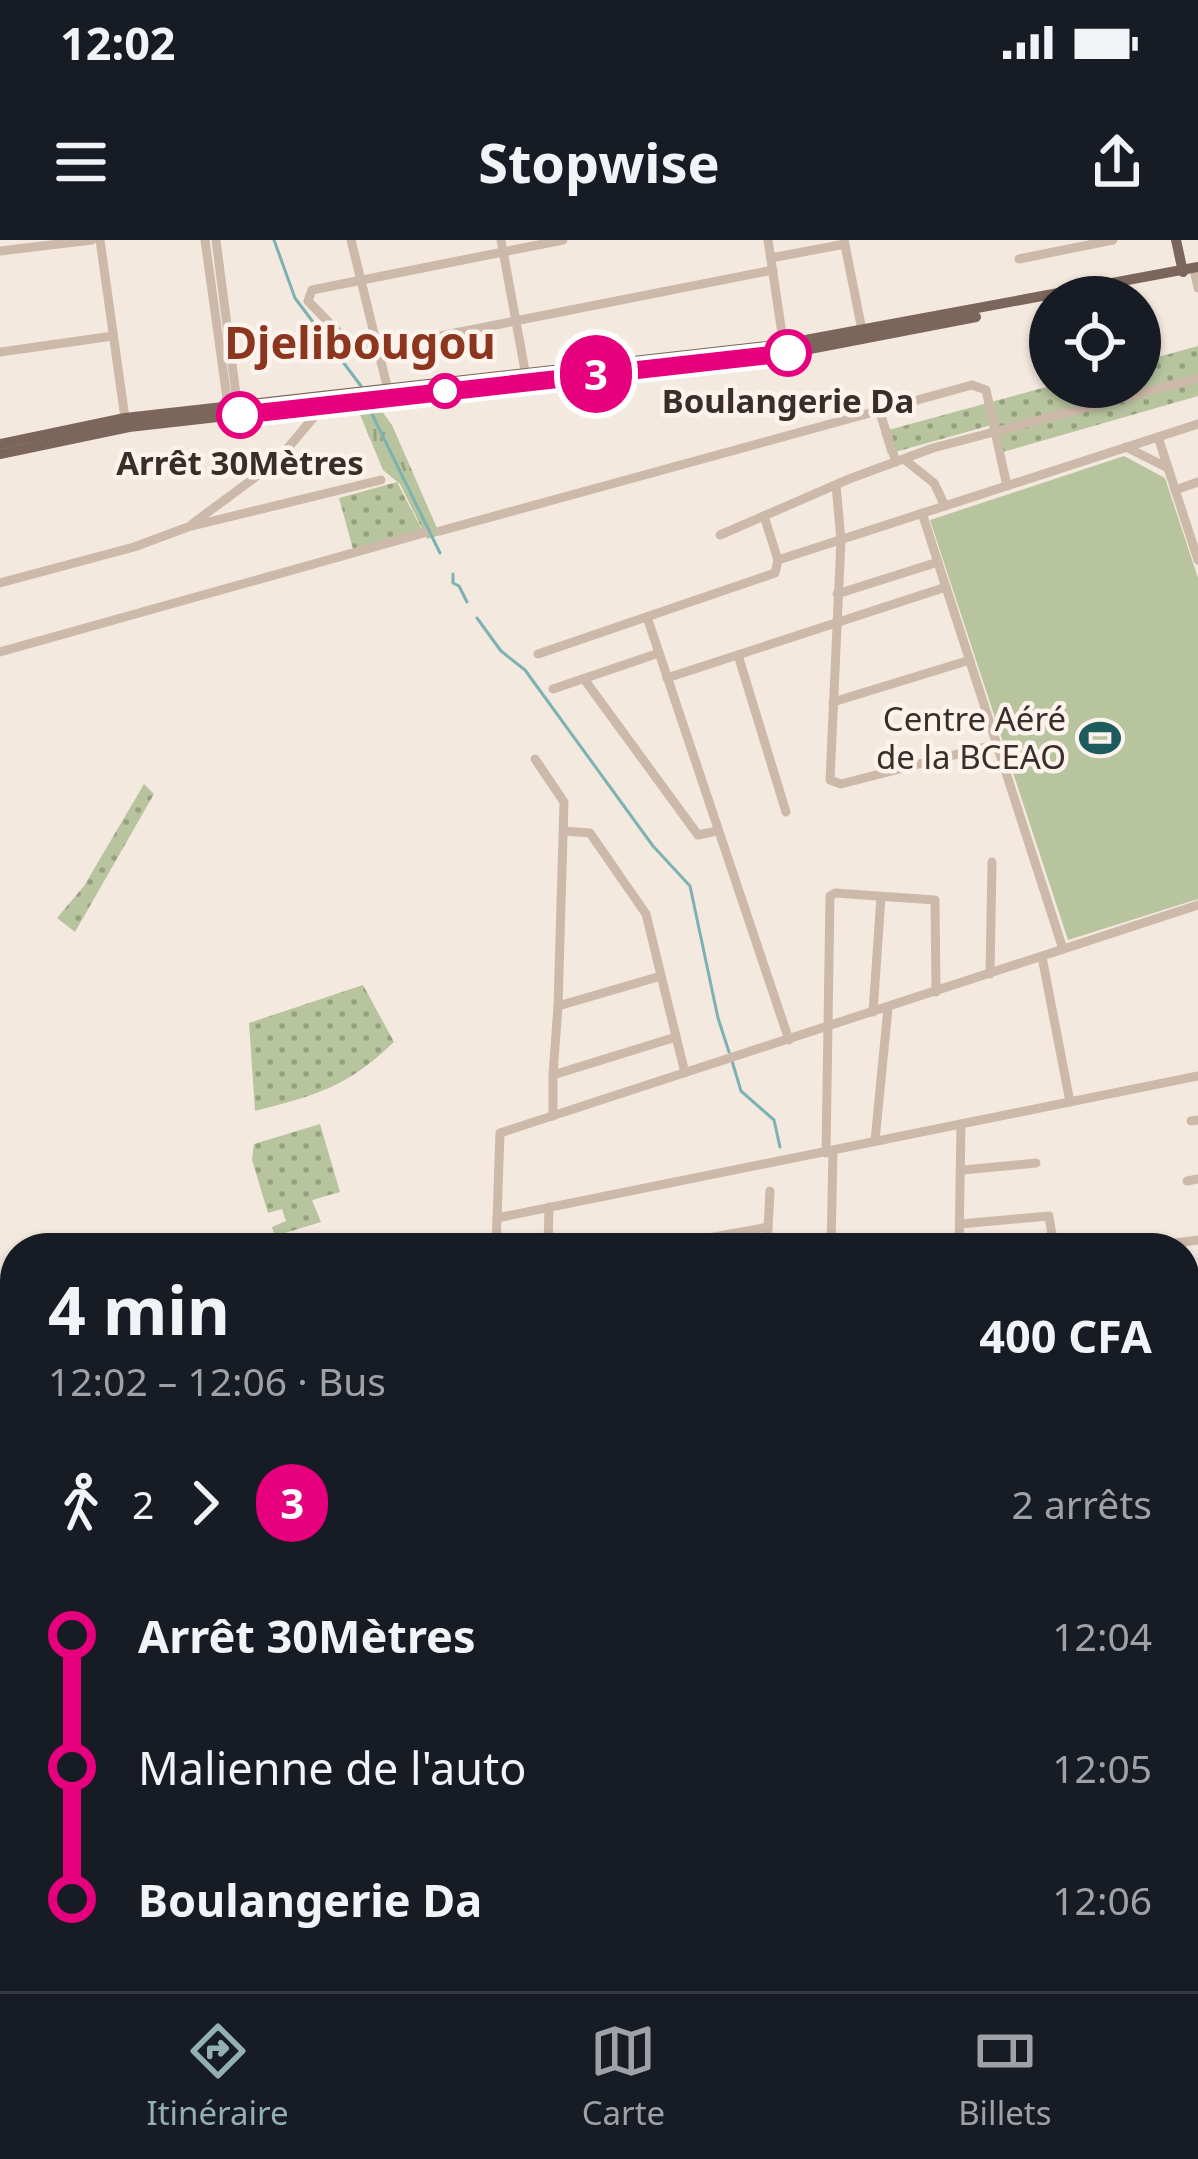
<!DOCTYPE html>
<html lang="fr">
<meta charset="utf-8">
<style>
:root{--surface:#171b24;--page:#20242c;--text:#f1f3f6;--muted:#9ea1a6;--line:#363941;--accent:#92afb1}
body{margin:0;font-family:"Noto Sans",sans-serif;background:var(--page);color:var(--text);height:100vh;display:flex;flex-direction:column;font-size:45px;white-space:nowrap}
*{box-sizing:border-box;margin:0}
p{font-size:39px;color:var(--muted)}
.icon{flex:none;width:66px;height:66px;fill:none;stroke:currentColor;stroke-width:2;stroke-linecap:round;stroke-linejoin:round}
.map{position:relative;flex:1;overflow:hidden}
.sheet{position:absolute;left:0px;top:993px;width:1200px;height:759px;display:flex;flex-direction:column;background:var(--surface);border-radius:48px 48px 0 0;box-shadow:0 3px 9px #0004}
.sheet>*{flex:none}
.badge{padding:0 24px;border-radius:39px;font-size:42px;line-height:78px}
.fabs{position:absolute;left:1029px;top:36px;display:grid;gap:24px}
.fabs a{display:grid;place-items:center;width:132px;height:132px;border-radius:50%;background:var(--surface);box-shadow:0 3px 9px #0004;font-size:60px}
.map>.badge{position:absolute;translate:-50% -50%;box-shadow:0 0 0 6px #fff}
.legs{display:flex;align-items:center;gap:18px;height:132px;padding:0 48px;font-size:39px}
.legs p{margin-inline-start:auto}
.summary{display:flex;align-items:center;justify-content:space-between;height:204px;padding:0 48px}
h1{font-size:66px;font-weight:700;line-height:90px}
ul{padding:0 48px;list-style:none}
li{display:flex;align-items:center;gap:42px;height:132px;font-size:45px}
li i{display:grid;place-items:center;width:18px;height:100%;margin:0 15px;background:currentColor}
li i::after{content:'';width:30px;height:30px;margin:-15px;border:9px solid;border-radius:50%;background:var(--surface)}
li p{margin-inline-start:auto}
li:first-child i{background:linear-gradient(#0000 50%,currentColor 0)}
li:last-child i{background:linear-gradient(currentColor 50%,#0000 0)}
.status{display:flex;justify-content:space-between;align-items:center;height:84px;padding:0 60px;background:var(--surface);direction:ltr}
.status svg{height:33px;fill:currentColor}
header{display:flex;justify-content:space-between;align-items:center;height:156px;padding:0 48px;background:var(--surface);font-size:54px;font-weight:700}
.tab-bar{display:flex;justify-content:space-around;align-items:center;height:168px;border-top:3px solid var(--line);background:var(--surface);font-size:33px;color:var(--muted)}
.tab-bar a{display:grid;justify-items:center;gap:6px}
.tab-bar .active{color:var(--accent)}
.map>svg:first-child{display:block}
.grass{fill:url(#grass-tufts)}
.park{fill:url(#park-dots)}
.pitch{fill:#b8c49e}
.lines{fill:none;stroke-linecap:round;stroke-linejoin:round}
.stream{stroke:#7cb2b2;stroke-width:3}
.minor{stroke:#cdb9aa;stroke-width:9}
.major{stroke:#7c655a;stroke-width:10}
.line-1-casing{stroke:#fff;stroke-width:27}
.line-1{stroke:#e6007e;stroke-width:18}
.stop-1-dot{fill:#fff;stroke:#e6007e;stroke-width:6}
.labels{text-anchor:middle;stroke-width:9;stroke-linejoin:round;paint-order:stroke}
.stop-label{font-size:33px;font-weight:bold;fill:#3a2e2a;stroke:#fbf3ec}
.poi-label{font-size:33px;fill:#3a2e2a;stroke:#fbf3ec;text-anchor:end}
.district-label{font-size:45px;font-weight:bold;fill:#8c361f;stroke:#fbf3ec}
</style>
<div class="status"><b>12:02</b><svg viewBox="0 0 49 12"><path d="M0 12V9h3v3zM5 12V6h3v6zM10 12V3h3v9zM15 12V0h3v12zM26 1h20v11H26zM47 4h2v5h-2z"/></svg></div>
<header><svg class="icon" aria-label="menu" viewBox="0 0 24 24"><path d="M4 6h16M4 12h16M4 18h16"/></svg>Stopwise<svg class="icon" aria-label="share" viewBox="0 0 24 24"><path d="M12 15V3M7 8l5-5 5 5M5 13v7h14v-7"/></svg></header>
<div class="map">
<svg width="1198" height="1751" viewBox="0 0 1198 1751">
<defs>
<pattern id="grass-tufts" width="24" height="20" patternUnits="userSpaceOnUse" patternTransform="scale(3)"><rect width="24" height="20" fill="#b8c49e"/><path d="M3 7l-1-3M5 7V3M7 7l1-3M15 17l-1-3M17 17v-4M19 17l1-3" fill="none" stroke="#97a081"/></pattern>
<pattern id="park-dots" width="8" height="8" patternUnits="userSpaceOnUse" patternTransform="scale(3)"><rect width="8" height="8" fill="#b8c49e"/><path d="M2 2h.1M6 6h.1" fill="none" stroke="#97a081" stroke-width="1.8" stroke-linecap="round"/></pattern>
</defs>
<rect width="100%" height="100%" fill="#f4e9df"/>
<!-- grass -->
<path class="grass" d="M376,163L392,185L440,295L427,299L400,244L383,230L356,165Z"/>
<!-- park -->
<g class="park">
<path d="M1198,106V156L1003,212L995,184L888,214L881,192L1050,146L1140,147V122Z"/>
<path d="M397,242L422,290L353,309L339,258Z"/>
<path d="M144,544L154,554L75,692L57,678L84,646Z"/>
<path d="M363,745L394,802C347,847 317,855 255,871L249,783Z"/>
<path d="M320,884L340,952L312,960L321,982L275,996L272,987L286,981L282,969L268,973L252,920L254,904Z"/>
<path d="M462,1737H829V1751H464Z"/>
<rect x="850" y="1737" width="206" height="14"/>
</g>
<!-- pitch -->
<path class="pitch" d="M1124,216L1165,238L1198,338V659L1068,700L930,280Z"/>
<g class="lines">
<!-- stream -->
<g class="stream">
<path d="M274,0L295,58L361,146"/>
<path d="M370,170L440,313"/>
<path d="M453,334V343L459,346L467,362"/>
<path d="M477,378L501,411L525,430L653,606L690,646L718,778L729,812"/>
<path d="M732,821L741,851L774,880L780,907"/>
</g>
<!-- minor -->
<g class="minor">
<path d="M100,0L125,178"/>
<path d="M205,0L229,173"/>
<path d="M216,0L238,170"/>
<path d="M351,0L388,150"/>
<path d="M501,0L526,136"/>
<path d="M563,0L312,50L308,61L346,100L379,108L773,30"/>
<path d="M768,0L784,107"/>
<path d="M844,0L862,90"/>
<path d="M0,11L92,0"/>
<path d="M771,18L845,4"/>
<path d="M1019,19L1113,0"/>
<path d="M1195,34L1198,48"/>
<path d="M0,112L113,96"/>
<path d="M879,170L896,222"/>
<path d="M1158,197L1198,320"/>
<path d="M1126,207L1168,228"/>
<path d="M905,220L934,243L945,266"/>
<path d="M836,245L841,300L830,540L841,544L997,504"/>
<path d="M1175,250L1198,242"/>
<path d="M922,273L1063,709"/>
<path d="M192,284L276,222L324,165"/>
<path d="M440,291L972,145L986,150L1007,246"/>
<path d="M720,295L849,239L933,208L1198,138"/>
<path d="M778,320L1198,184"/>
<path d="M0,343L134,307L188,287L381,240"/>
<path d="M837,354L938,322"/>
<path d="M647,377L789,800"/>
<path d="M0,412L424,293"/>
<path d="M538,414L775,333L778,320L764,276"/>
<path d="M738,415L786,572"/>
<path d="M667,438L946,347"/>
<path d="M584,439L698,595L717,591"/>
<path d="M553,449L659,413"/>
<path d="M833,462L970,420"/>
<path d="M535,519L564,562L558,766"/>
<path d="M564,591L590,593L646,674L685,833"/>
<path d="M1042,717L1070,862"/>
<path d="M990,734L992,622"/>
<path d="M873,772L881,657"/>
<path d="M553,835L558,766L661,736"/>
<path d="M553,876V835L676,797"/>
<path d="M1191,881L1198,880"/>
<path d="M875,901L888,768"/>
<path d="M826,913L830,656L835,653L935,660L936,752"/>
<path d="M963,930L1036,923"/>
<path d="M1187,941L1198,939"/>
<path d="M497,978L1198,836"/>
<path d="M960,984L1049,976L1054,1008"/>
<path d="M496,1008L500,893L1198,665"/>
<path d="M548,1008L549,967"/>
<path d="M654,1008L768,987"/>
<path d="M767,1008L770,951"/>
<path d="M831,1008L833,911"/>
<path d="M959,1008L961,884"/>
<path d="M1138,1008L1198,1000"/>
<path d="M0,1349L15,1394"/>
<path d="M1191,1398L1195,1501"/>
<path d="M7,1545L15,1601"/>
<path d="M0,1641L15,1639"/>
<path d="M1185,1673H1198"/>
<path d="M33,1737L35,1751"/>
<path d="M88,1737L90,1751"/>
<path d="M140,1737L142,1751"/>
<path d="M186,1737L188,1751"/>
<path d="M1146,1737L1147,1751"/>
<path d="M325,1748L407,1737"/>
<path d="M841,1751V1737"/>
<path d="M1068,1751L1069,1737"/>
</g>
<!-- major -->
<g class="major">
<path d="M1176,0L1183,32"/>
<path d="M0,204L125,178L784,104L1198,27"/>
<path d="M0,214L129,187L789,113L976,77"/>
<path d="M1185,1398L1198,1397"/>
<path d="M0,1546L15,1544"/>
</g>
</g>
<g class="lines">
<!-- line-1 casing -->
<g class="line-1-casing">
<path id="line-1" d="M240,175L788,113"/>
</g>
<!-- line-1 -->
<use href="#line-1" class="line-1"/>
</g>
<!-- icons -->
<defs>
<g id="stadium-bare" transform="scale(3.24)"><path d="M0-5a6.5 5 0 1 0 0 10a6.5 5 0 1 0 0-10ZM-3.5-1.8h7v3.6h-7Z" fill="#1d5b5d" stroke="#fbf3ec" stroke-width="2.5" paint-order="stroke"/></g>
</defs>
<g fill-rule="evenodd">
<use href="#stadium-bare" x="1100" y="498"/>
</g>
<!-- markers -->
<g class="stop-1-dot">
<circle cx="788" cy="113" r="21"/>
<circle cx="445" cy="151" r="15"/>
<circle cx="240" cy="175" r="21"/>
</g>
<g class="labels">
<!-- stop labels -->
<g class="stop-label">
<text x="788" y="173">Boulangerie Da</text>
<text x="240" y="235">Arrêt 30Mètres</text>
</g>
<!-- poi labels -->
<g class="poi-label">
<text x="1066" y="491">Centre Aéré<tspan x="1066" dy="38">de la BCEAO</tspan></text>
</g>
<!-- district labels -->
<g class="district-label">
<text x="360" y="119">Djelibougou</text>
</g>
</g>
</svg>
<div class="fabs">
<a><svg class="icon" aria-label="locate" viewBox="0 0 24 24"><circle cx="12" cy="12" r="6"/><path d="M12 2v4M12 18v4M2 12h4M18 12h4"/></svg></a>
</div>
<b class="badge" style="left:596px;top:134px;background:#e6007e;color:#fff">3</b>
<section class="sheet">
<div class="summary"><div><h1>4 min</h1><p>12:02 – 12:06 · Bus</p></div><b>400 CFA</b></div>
<div class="legs"><svg class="icon" aria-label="walk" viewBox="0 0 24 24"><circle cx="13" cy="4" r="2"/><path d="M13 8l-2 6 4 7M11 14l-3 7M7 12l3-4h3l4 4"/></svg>2<svg class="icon" aria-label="forward" viewBox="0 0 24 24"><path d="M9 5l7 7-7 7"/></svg><b class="badge" style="background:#e6007e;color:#fff">3</b><p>2 arrêts</p></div>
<ul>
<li><i style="color:#e6007e"></i><b>Arrêt 30Mètres</b><p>12:04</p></li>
<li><i style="color:#e6007e"></i><span>Malienne de l'auto</span><p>12:05</p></li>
<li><i style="color:#e6007e"></i><b>Boulangerie Da</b><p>12:06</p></li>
</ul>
</section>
</div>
<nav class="tab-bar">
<a class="active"><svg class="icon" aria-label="directions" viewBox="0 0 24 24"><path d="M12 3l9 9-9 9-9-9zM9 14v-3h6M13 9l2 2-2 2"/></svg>Itinéraire</a>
<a><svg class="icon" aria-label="map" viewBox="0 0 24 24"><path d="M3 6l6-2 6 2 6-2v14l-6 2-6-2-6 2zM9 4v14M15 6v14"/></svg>Carte</a>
<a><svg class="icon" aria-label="tickets" viewBox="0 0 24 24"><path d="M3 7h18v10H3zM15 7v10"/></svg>Billets</a>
</nav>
